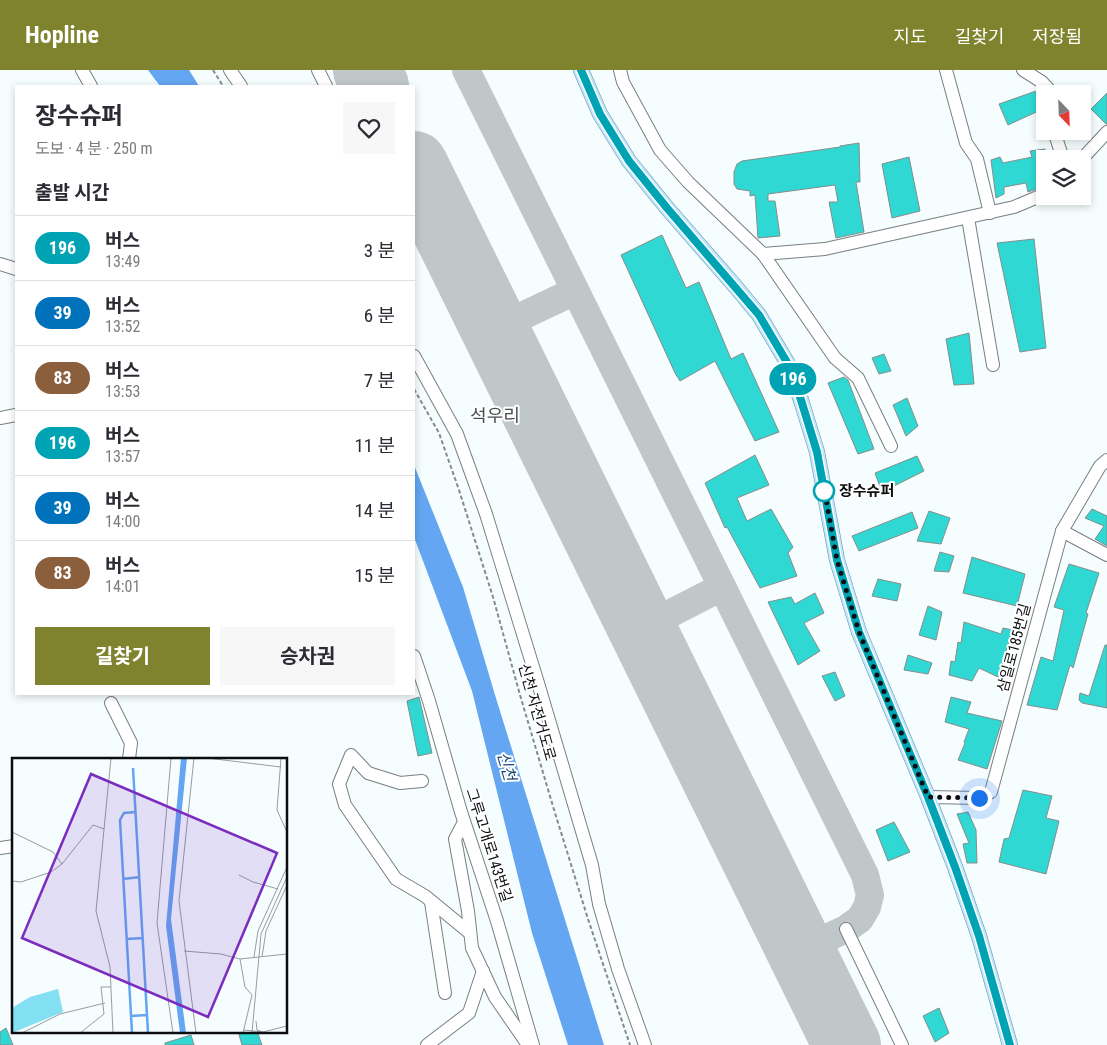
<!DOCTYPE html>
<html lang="ko">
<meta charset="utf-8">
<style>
:root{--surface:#fff;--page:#f7f7f7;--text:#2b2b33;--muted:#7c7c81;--line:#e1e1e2;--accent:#7f832d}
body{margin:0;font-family:"Roboto Condensed","Noto Sans KR",sans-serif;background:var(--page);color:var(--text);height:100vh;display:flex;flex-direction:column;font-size:19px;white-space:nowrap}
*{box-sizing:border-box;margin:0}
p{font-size:16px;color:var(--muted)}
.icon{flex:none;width:28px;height:28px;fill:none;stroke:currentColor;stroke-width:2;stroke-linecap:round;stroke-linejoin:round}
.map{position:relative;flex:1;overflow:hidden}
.details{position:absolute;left:15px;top:15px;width:400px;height:610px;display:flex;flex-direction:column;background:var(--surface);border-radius:0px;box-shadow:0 2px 8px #0003}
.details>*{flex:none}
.badge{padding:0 10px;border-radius:16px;font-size:18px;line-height:32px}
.needle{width:32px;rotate:157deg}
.fabs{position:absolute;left:1036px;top:15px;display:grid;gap:10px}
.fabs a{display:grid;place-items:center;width:55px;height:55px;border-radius:0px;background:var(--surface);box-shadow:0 2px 8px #0003;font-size:25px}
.you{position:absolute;width:25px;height:25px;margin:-12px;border:4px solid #fff;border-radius:50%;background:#1a73e8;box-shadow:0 0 0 8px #1a73e833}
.map>.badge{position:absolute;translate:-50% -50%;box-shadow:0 0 0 2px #fff}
h2{padding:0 20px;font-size:19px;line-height:45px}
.round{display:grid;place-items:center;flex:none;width:52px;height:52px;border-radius:0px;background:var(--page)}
.headline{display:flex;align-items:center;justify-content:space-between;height:85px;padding:0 20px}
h1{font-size:24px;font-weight:700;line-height:38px}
.primary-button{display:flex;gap:10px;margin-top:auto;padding:10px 20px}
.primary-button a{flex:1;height:58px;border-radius:0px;background:var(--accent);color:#fff;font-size:20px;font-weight:700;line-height:58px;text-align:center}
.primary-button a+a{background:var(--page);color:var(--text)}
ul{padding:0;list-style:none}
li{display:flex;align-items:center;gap:15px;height:65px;padding:0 20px;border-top:1px solid var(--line)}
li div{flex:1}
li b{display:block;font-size:19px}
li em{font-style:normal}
li .badge{min-width:55px;font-weight:700;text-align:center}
header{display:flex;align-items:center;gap:30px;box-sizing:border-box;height:70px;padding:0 25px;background:var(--accent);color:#fff}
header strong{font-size:24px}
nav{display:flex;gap:28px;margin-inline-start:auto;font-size:18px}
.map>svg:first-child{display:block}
.water{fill:#64a6f1}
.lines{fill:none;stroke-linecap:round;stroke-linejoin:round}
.taxiway{stroke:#c0c7c8;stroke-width:28}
.runway{stroke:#c0c7c8;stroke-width:68}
.building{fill:#2fd8d3;stroke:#868d8c}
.minor-casing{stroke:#787f80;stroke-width:14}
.major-casing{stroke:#648fa5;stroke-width:16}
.path{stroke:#868b8c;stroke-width:2;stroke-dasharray:4 2.5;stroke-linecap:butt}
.minor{stroke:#fff;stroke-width:12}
.major{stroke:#bfe6fa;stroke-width:15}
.line-casing{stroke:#fff;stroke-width:11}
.line{stroke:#00a3b4;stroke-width:8}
.walk{stroke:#0b0d0e;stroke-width:5;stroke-dasharray:0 9}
.stop-dot{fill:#fff;stroke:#00a3b4;stroke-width:2.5}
.labels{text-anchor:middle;stroke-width:4;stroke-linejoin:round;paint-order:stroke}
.stop-label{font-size:15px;font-weight:bold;fill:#0b0d0e;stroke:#fff;text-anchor:start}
.street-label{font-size:15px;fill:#0b0d0e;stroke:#fff}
.water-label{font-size:16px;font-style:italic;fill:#174575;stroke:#fff}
.quarter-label{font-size:18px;fill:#494f51;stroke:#fff}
.inset-river{fill:none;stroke:#64a6f1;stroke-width:2.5}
.inset-road{fill:none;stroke:#979d9f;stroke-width:1}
.view{fill:#7b2cbf;fill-opacity:0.15;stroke:#7b2cbf;stroke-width:2.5}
.inset-edge{fill:none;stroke:#0b0d0e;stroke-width:2.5}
</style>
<header>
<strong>Hopline</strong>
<nav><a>지도</a><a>길찾기</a><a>저장됨</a></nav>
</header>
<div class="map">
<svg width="1107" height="975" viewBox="0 0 1107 975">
<rect width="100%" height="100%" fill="#f5fdff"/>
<!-- water -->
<g class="water">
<path d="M148,0H189L199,16H160Z"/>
<path d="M414,395L463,517L495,625L604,975H568L532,863L472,621L414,467Z"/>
</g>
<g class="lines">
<!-- taxiway -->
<g class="taxiway">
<path d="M466,0L865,805L870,825L867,837L860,849L846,859L801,880"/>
<path d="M495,259L575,221"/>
<path d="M642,558L722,517"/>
</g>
<!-- runway -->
<g class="runway">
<path d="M367,0L375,16"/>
<path d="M414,95L847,975"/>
</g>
</g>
<!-- building -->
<g class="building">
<path d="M1039,20L1042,24L1045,38L1008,55L999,34Z"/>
<path d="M1107,23V54H1106L1091,39Z"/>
<path d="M859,73L860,112H856L864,162L836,168L829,132H838L835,115L768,124V131H775L780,166L758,168L755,125L750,126V121L737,119L734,114V102L737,94L742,91L840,77V76Z"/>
<path d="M1045,79L1047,89H1045V116L1028,122L1026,113L1004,117V124L996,128L991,90L1000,87L1003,93L1032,87L1030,81Z"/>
<path d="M909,87L920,141L892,148L882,94Z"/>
<path d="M662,165L686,218L699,212L731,289L743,283L779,362L755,371L715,291L680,311L675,303L621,185Z"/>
<path d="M1034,169L1046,278L1020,282L997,173Z"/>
<path d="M969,263L974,314L954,315L946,269Z"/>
<path d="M884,284L891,301L879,304L872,288Z"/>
<path d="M844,307L848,310L874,379L858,384L828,313Z"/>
<path d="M907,328L918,356L906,366L893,335Z"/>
<path d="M755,385L769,415L737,428L747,451L771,439L793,477L788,483L797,506L760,518L727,457L725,458L705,413Z"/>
<path d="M917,386L924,401L882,422L875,403Z"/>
<path d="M1092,439L1107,446V476L1095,469L1104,456L1085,448Z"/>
<path d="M929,441L950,448L941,474L917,471Z"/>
<path d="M912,442L918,458L859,481L852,466Z"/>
<path d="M940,482L954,486L949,502L934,501Z"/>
<path d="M972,487L1025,504L1017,536L963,523Z"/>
<path d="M1069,494L1099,503L1086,543L1088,544L1073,598L1070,595L1057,640L1027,635L1041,587L1053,591L1064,540L1054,537Z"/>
<path d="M878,509L901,514L897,531L872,526Z"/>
<path d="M815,523L824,543L804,553L820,581L798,595L768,532L791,527L795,534Z"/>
<path d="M928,536L942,542L936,570L919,565Z"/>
<path d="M964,552L1001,564L1003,558L1013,560L998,607L979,598L972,611L949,605L951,591L955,592L958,572L961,573Z"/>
<path d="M1105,575H1107V638L1082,633L1079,630L1080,623L1089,626Z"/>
<path d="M908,585L932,593L928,604L904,600Z"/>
<path d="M835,602L845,626L835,631L822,606Z"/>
<path d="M419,627L432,683L418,686L407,631Z"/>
<path d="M951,627L971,632L967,643L1002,651L987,699L958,690L965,673L964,672L969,659L945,652Z"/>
<path d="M1023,720L1052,726L1046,748L1059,751L1046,804L999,792L1004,769L1009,768Z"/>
<path d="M968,742L976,760L977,793H967L963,774L969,773L957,744Z"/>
<path d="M894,752L910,782L888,791L876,760Z"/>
<path d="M939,938L949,963L935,972L923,946Z"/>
<path d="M6,958L13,975H0V962Z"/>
<path d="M238,961H257L262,975H242Z"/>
<path d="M191,965L194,975H165V973Z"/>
</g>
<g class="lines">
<!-- minor casing -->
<g class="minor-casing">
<g id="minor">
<path d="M82,0L91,16"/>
<path d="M230,0L241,16"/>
<path d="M318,0L326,16"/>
<path d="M620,0L623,12L660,80L688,112L763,184L825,179L1014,137L1045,124"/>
<path d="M946,0L966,73L977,89L990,143"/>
<path d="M1023,0L1042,12L1053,24"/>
<path d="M1054,61L1063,89"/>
<path d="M1082,89L1107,62"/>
<path d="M968,148L993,295"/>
<path d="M763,184L835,288L858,308L891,376"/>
<path d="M0,194L16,199"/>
<path d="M414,286L457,364L486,444L538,613L592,795L599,834L618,899L645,975"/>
<path d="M0,348L16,345"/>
<path d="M1062,461L1107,485"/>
<path d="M414,586L429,631L461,742L497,851L533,975"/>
<path d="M111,633L131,673L129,689"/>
<path d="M422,711L400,713L368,703L351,685L339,714L345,735L396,809L425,826L470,863"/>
<path d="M928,727L979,728L991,722L1062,461L1100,396L1107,390"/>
<path d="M464,752L455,769L468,841L472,878L495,927L528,975"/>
<path d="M0,778L14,776"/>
<path d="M431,832L445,923"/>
<path d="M846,859L902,975"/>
<path d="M427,975L469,943L483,901"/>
</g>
</g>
<!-- major casing -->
<g class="major-casing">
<path id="major" d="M581,0L600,44L629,91L667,138L735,216L759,245L788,294L801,330L817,382L837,490L859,562L928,727L955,797L979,866L1010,975"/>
</g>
<!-- path -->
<g class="path">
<path d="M213,0L223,16"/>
<path d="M414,319L439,363L459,420L493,527L520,625L555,743L588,849L630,975"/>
</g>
<!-- minor -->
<use href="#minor" class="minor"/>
<!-- major -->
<use href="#major" class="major"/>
</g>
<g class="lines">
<!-- line casing -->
<g class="line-casing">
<path id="line" d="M581,0L600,44L629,91L667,138L759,245L788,294L801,330L817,382L837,490L859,562L928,727L955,797L979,866L1010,975"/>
</g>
<!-- line -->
<use href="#line" class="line"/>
<!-- walk -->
<path class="walk" d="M824,421V418L837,490L859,562L928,727L979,728"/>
</g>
<!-- markers -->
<circle class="stop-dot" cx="824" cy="421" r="10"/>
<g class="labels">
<!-- stop labels -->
<g class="stop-label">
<text x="839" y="426">장수슈퍼</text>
</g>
<!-- street labels -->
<g class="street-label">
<text transform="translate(1014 578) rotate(-75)" y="5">삼일로185번길</text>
<text transform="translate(537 642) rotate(74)" y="5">신천 자전거도로</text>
<text transform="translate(489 775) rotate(72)" y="5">그루고개로143번길</text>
</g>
<!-- water labels -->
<g class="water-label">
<text transform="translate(507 696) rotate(74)" y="6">신천</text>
</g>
<!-- quarter labels -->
<g class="quarter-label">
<text x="495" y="352">석우리</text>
</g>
</g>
<!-- overview -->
<g transform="translate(12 688)">
<rect width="275" height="275" fill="#f5fdff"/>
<path d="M46,231L51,254L0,275V250L18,239Z" fill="#83dff2"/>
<path d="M169,0H175L159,161L174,275H168L154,168Z" fill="#64a6f1"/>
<path class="inset-river" d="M121,10L136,275M111,121L128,119M115,181L131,180M119,258L135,257M120,275L108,62L112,55L124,54"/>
<path class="inset-road" d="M99,0L84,153L98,209L101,275M159,0L145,165L161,275M182,0L167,143L184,275M195,0L269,9M269,0L265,52L275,74M0,74L41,94L50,106M227,117L241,124L266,131M0,123L9,124L39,114L50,106L81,67L92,71M172,193L209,196L228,201L275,196M242,199L246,173L275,109M250,199L254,173L275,127M228,201L233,229L240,237L231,275M244,263L245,272L251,274M232,272L251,274L275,268M10,275L48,256L93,245M68,275L92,256L89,229H99M240,275L249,176L275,119"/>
<path class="view" d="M79,16L265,95L196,259L10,180Z"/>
<rect width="275" height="275" class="inset-edge"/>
</g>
</svg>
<div class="fabs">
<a><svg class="needle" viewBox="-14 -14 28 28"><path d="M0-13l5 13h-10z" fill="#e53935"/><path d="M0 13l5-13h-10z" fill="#7c7c81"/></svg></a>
<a><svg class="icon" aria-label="layers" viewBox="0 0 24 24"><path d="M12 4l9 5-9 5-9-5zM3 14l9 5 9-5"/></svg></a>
</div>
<div class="you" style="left:979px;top:728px"></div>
<b class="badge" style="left:793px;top:309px;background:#00a3b4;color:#fff">196</b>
<section class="details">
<div class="headline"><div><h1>장수슈퍼</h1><p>도보 · 4 분 · 250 m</p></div><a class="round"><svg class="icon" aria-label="heart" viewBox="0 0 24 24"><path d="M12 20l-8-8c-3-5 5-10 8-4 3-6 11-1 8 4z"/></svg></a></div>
<h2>출발 시간</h2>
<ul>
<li><span class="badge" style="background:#00a3b4;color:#fff">196</span><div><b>버스</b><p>13:49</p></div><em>3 분</em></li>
<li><span class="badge" style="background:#0072bc;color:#fff">39</span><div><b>버스</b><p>13:52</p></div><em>6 분</em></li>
<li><span class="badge" style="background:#8b5e3c;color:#fff">83</span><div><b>버스</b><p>13:53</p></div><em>7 분</em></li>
<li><span class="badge" style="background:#00a3b4;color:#fff">196</span><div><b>버스</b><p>13:57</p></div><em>11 분</em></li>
<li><span class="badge" style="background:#0072bc;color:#fff">39</span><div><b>버스</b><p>14:00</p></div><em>14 분</em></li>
<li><span class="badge" style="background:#8b5e3c;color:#fff">83</span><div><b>버스</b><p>14:01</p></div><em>15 분</em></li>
</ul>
<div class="primary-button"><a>길찾기</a><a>승차권</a></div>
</section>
</div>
